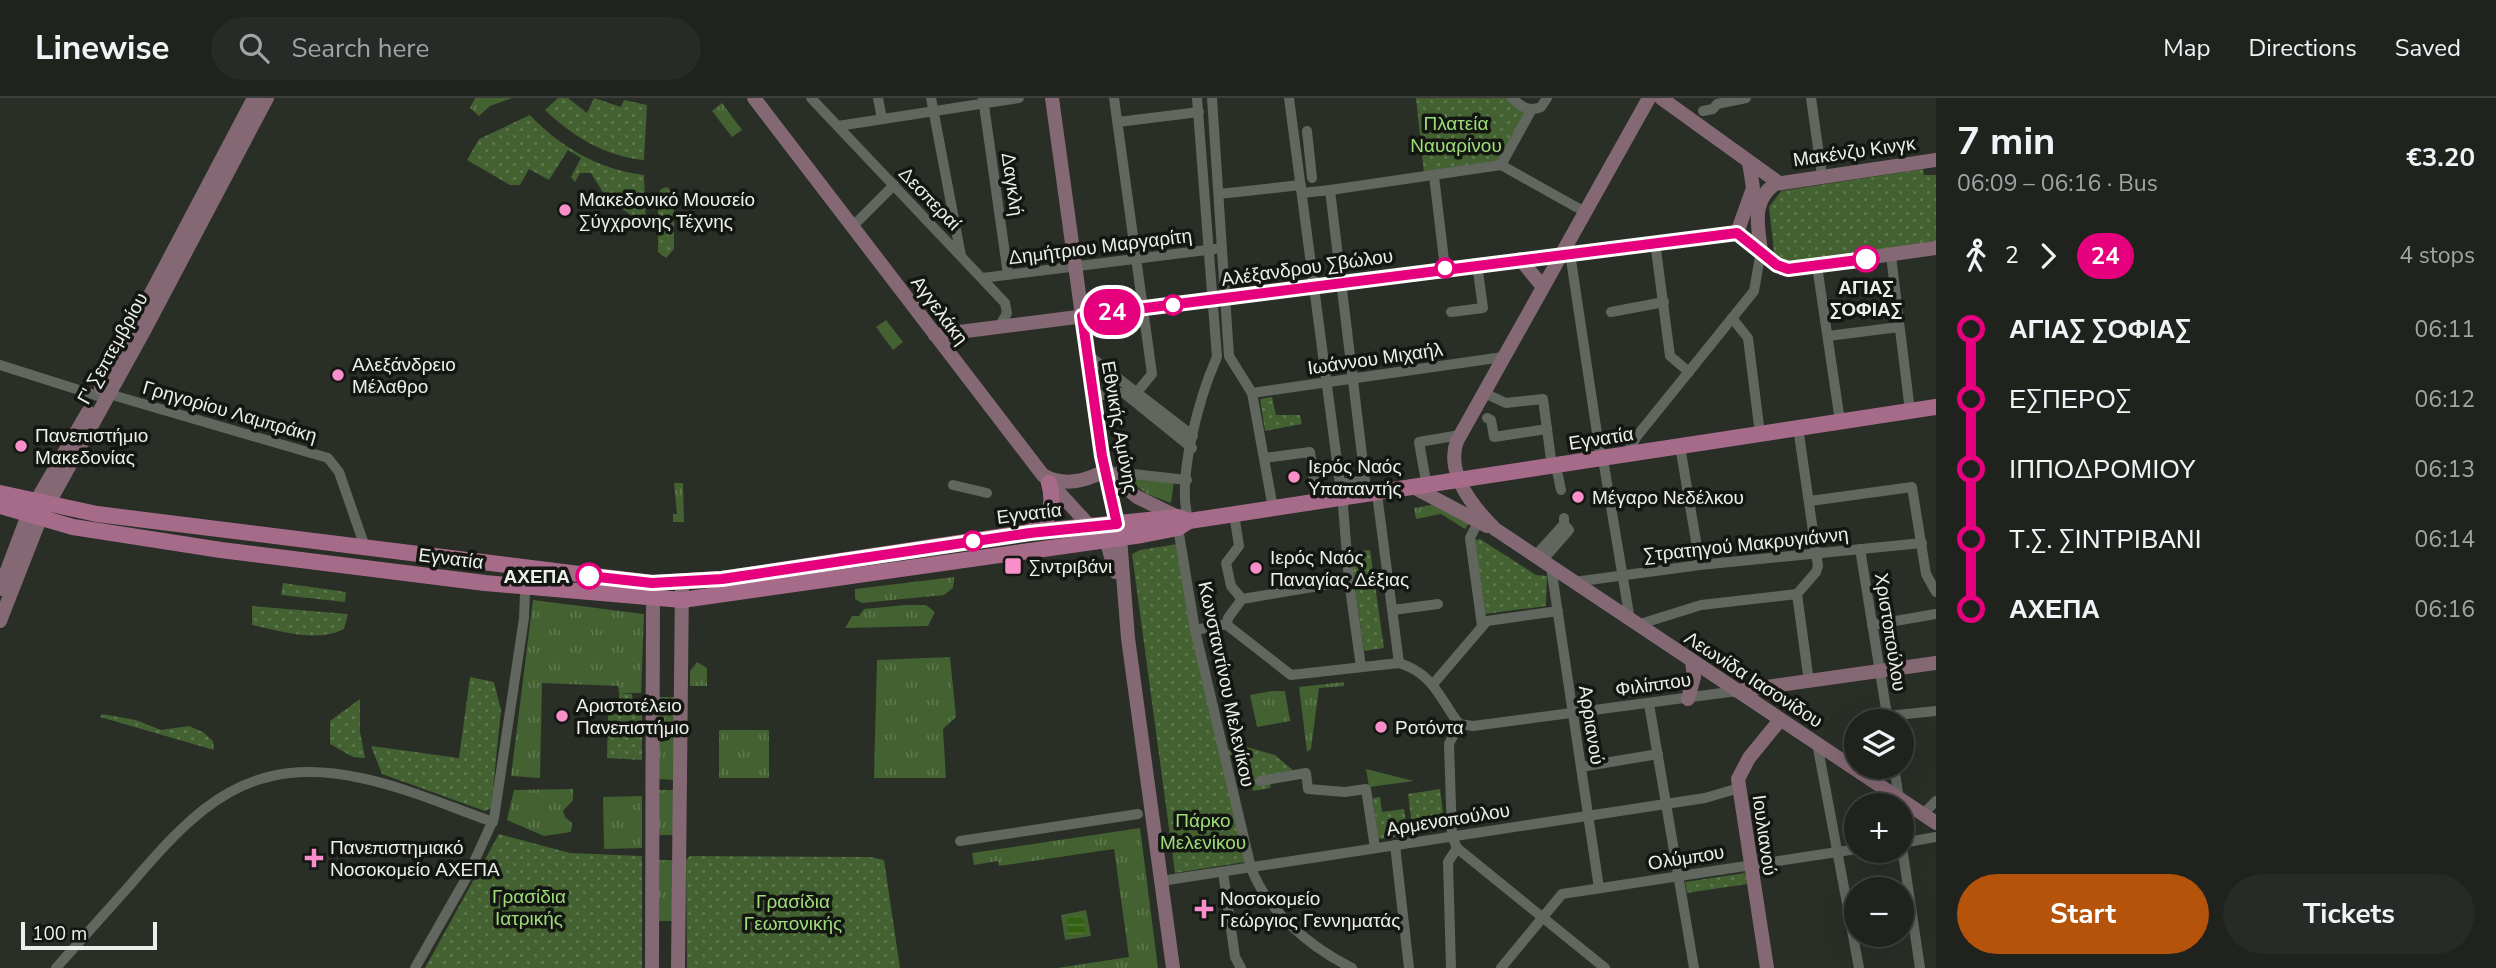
<!DOCTYPE html>
<meta charset="utf-8">
<style>
:root{--surface:#1f221d;--page:#272a26;--text:#f1f3f6;--muted:#a1a4a4;--line:#3c3f3b;--accent:#b45309}
body{margin:0;font-family:"Nunito Sans",sans-serif;background:var(--page);color:var(--text);height:100vh;display:flex;flex-direction:column;font-size:26px;white-space:nowrap}
*{box-sizing:border-box;margin:0}
p{font-size:23px;color:var(--muted)}
.icon{flex:none;width:38px;height:38px;fill:none;stroke:currentColor;stroke-width:2;stroke-linecap:round;stroke-linejoin:round}
.map{position:relative;flex:1;overflow:hidden}
.panel{display:flex;flex-direction:column;background:var(--surface);width:560px}
.panel>*{flex:none}
.badge{padding:0 14px;border-radius:23px;font-size:24px;line-height:46px}
.fabs{position:absolute;left:1844px;top:611px;display:grid;gap:14px}
.fabs a{display:grid;place-items:center;width:70px;height:70px;border-radius:50%;background:var(--surface);box-shadow:0 7px 28px #0002,0 0 0 2px var(--line);font-size:35px}
.scale{position:absolute;left:21px;bottom:18px;width:136px;box-sizing:border-box;padding-left:7px;border:4px solid #ecefea;border-top:0;font-size:19px;line-height:24px;white-space:nowrap;color:#ecefea;-webkit-text-stroke:5px #141612;paint-order:stroke}
.map>.badge{position:absolute;translate:-50% -50%;box-shadow:0 0 0 4px #fff}
.legs{display:flex;align-items:center;gap:10px;height:77px;padding:0 21px;font-size:23px}
.legs p{margin-inline-start:auto}
.head{display:flex;align-items:center;justify-content:space-between;height:119px;padding:0 21px}
h1{font-size:38px;font-weight:700;line-height:52px}
.primary-button{display:flex;gap:14px;margin-top:auto;padding:14px 21px}
.primary-button a{flex:1;height:80px;border-radius:42px;background:var(--accent);color:#fff;font-size:28px;font-weight:700;line-height:80px;text-align:center}
.primary-button a+a{background:var(--page);color:var(--text)}
ul{padding:0 21px;list-style:none}
li{display:flex;align-items:center;gap:24px;height:70px;font-size:26px}
li i{display:grid;place-items:center;width:10px;height:100%;margin:0 9px;background:currentColor}
li i::after{content:'';width:18px;height:18px;margin:-9px;border:5px solid;border-radius:50%;background:var(--surface)}
li p{margin-inline-start:auto}
li:first-child i{background:linear-gradient(#0000 50%,currentColor 0)}
li:last-child i{background:linear-gradient(currentColor 50%,#0000 0)}
header{display:flex;align-items:center;gap:42px;box-sizing:border-box;height:98px;padding:0 35px;background:var(--surface);border-bottom:2px solid var(--line)}
header strong{font-size:33px}
nav{display:flex;gap:38px;margin-inline-start:auto;font-size:24px}
.search{width:490px;height:63px;background:var(--page);display:flex;align-items:center;gap:18px;box-sizing:border-box;padding:0 24px;border-radius:38px;color:var(--muted);font-size:26px}
main{display:flex;flex:1;min-height:0}
.map>svg:first-child{display:block}
.grass{fill:url(#grass-tufts)}
.park{fill:url(#park-dots)}
.water{fill:url(#water-rules)}
.lines{fill:none;stroke-linecap:round;stroke-linejoin:round}
.street{stroke:#61665e;stroke-width:10}
.secondary{stroke:#846874;stroke-width:14}
.primary{stroke:#a76b8a;stroke-width:16}
.line-1-casing{stroke:#fff;stroke-width:16}
.line-1{stroke:#e6007e;stroke-width:10}
.poi-dot{fill:#f98fca;stroke:#141612;stroke-width:2.5}
.stop-1-dot{fill:#fff;stroke:#e6007e;stroke-width:3.5}
.labels{text-anchor:middle;stroke-width:7;stroke-linejoin:round;paint-order:stroke}
.park-label{font-size:19px;fill:#9edd78;stroke:#141612}
.street-label{font-size:19px;fill:#ecefea;stroke:#141612}
.poi-label{font-size:19px;fill:#ecefea;stroke:#141612;text-anchor:start}
.stop-label{font-size:19px;font-weight:bold;fill:#ecefea;stroke:#141612}
</style>
<header>
<strong>Linewise</strong>
<div class="search"><svg class="icon" aria-label="search" viewBox="0 0 24 24"><circle cx="10" cy="10" r="6"/><path d="M15 15l6 6"/></svg>Search here</div>
<nav><a>Map</a><a>Directions</a><a>Saved</a></nav>
</header>
<main>
<div class="map">
<svg width="1936" height="870" viewBox="0 0 1936 870">
<defs>
<pattern id="grass-tufts" width="24" height="20" patternUnits="userSpaceOnUse" patternTransform="scale(1.75)"><rect width="24" height="20" fill="#436131"/><path d="M3 7l-1-3M5 7V3M7 7l1-3M15 17l-1-3M17 17v-4M19 17l1-3" fill="none" stroke="#5e784f"/></pattern>
<pattern id="park-dots" width="8" height="8" patternUnits="userSpaceOnUse" patternTransform="scale(1.75)"><rect width="8" height="8" fill="#436131"/><path d="M2 2h.1M6 6h.1" fill="none" stroke="#5e784f" stroke-width="1.8" stroke-linecap="round"/></pattern>
<pattern id="water-rules" width="6" height="5" patternUnits="userSpaceOnUse" patternTransform="scale(1.75)"><rect width="6" height="5" fill="#346011"/><path d="M0 2.5h6" fill="none" stroke="#527734"/></pattern>
</defs>
<rect width="100%" height="100%" fill="#292e27"/>
<!-- grass -->
<g class="grass">
<path d="M475,0H512L490,8L479,18L470,10Z"/>
<path d="M722,5L742,32L732,39L712,13Z"/>
<path d="M886,222L903,244L893,252L876,229Z"/>
<path d="M1124,379L1174,383L1171,405L1147,396Z"/>
<path d="M674,385H683L684,424H673V416H677Z"/>
<path d="M1442,405L1470,424L1465,431L1441,416L1416,421L1414,410Z"/>
<path d="M954,479L953,490L944,497L862,505L855,501V491Z"/>
<path d="M533,502L644,516L641,595H619L618,588L542,585L540,680L511,678Z"/>
<path d="M905,507H926L935,514L928,528L845,530L852,518H859L864,511Z"/>
<path d="M950,559L956,619L943,631L946,680H874L877,562Z"/>
<path d="M697,564L707,570V588H690V573Z"/>
<path d="M1344,584V588L1319,590L1311,651L1307,654L1299,589Z"/>
<path d="M1272,593H1285L1290,623L1257,629L1250,597Z"/>
<rect x="658" y="599" width="17" height="32"/>
<rect x="719" y="632" width="50" height="48"/>
<path d="M658,635H675L674,682L657,681Z"/>
<path d="M1366,671L1414,683L1369,689Z"/>
<path d="M573,691V702L563,713L565,719L572,725L571,734L544,738L507,722L514,692Z"/>
<rect x="657" y="692" width="17" height="45"/>
<path d="M642,698V750L604,751L603,699Z"/>
<path d="M1140,730L1158,870H1057L1129,859L1114,751L999,768L998,763L974,767L972,755Z"/>
<rect x="657" y="762" width="17" height="61"/>
<path d="M1086,812L1091,838L1065,842L1061,817Z"/>
</g>
<!-- park -->
<g class="park">
<path d="M558,0H568L587,15L594,0L621,9L624,2L647,7L644,62C606,59 572,38 545,12Z"/>
<path d="M1416,0H1512L1532,11L1501,67L1424,76Z"/>
<path d="M530,17C560,49 600,72 644,77L646,127L615,106L617,102L604,96L591,75H580L575,84L571,79L581,60L568,52L549,82L529,71L520,87H510L467,62L479,41Z"/>
<path d="M1923,71L1924,77H1936V143L1788,166L1774,154L1769,109L1781,93Z"/>
<path d="M667,89L674,96V151L666,160L658,154V97L661,91Z"/>
<path d="M1272,299L1276,317H1300L1302,326L1265,333L1260,301Z"/>
<path d="M1480,441L1536,477L1547,478L1546,508L1485,516L1475,442Z"/>
<path d="M1177,446L1245,764L1175,775L1132,456L1140,452Z"/>
<path d="M1370,452L1384,550L1364,553L1350,454Z"/>
<path d="M283,485L346,494L345,504L281,497Z"/>
<path d="M252,508L348,516L344,531C316,545 282,533 252,527Z"/>
<path d="M470,579L494,584L501,612L491,710L485,713L382,676L371,648L459,660Z"/>
<path d="M619,595L632,596L633,605H642V662L607,660L608,616H619Z"/>
<path d="M360,601V634L365,660L353,659L330,646V623Z"/>
<path d="M102,616L136,622L161,632L189,628L203,634L213,643L214,652L100,619Z"/>
<path d="M1247,649L1275,657L1295,674L1272,678L1270,690L1253,693L1245,657H1229L1228,652Z"/>
<path d="M1440,691L1445,730L1413,736L1408,696Z"/>
<path d="M1380,699L1382,714L1404,711L1408,737L1378,741L1373,700Z"/>
<path d="M499,736L570,755L642,758V870H425Z"/>
<path d="M690,758L870,759L884,762L900,870H687L686,762Z"/>
<path d="M1745,775L1747,786L1687,795L1685,784Z"/>
</g>
<!-- water -->
<path class="water" d="M1083,817L1086,835L1069,838L1066,820Z"/>
<g class="lines">
<!-- street -->
<g class="street">
<path d="M811,0L1005,205L1007,215L999,229"/>
<path d="M878,0L882,21"/>
<path d="M931,0L961,158"/>
<path d="M983,0L1008,177"/>
<path d="M1114,0L1152,276L1138,293"/>
<path d="M1212,0L1229,258L1252,295L1273,410"/>
<path d="M1289,0L1340,386L1365,382L1330,92L1302,95"/>
<path d="M1512,0C1522,9 1528,14 1541,9L1547,0"/>
<path d="M1811,0L1822,78"/>
<path d="M1703,13L1713,11L1717,6L1746,0"/>
<path d="M1118,24L1199,14"/>
<path d="M838,28L1019,0"/>
<path d="M1307,33L1312,80"/>
<path d="M1501,67L1585,114"/>
<path d="M1501,67L1532,11"/>
<path d="M1434,78L1445,170"/>
<path d="M1330,92L1501,67"/>
<path d="M1219,96L1301,87"/>
<path d="M853,128L894,87"/>
<path d="M1655,144L1670,258L1689,274"/>
<path d="M1570,155L1601,362"/>
<path d="M1891,158L1910,313"/>
<path d="M1817,168L1840,323"/>
<path d="M982,180L1215,151"/>
<path d="M1451,214L1483,210L1477,166"/>
<path d="M1611,214L1664,204"/>
<path d="M1732,220L1748,240L1760,336"/>
<path d="M1828,238L1899,229"/>
<path d="M1088,257L1193,338"/>
<path d="M0,267L98,298"/>
<path d="M1124,295L1192,350"/>
<path d="M1252,295L1503,259"/>
<path d="M1484,295L1506,305L1543,301L1552,369"/>
<path d="M109,296L328,360L339,374L365,449"/>
<path d="M1094,298L1129,294"/>
<path d="M1487,320L1491,322L1494,339L1547,331"/>
<path d="M1798,329L1818,468L1816,474L1797,496L1809,584"/>
<path d="M1680,348L1700,467"/>
<path d="M1626,357L1637,338L1754,193L1761,153"/>
<path d="M1264,360L1310,354L1317,404"/>
<path d="M1603,361L1630,522"/>
<path d="M1556,368L1561,392"/>
<path d="M1106,373L1187,382"/>
<path d="M953,387L987,395"/>
<path d="M1427,389L1419,344L1460,337"/>
<path d="M1342,395L1349,483L1361,569"/>
<path d="M1377,396L1399,565"/>
<path d="M1810,403L1912,389L1926,476L1936,494"/>
<path d="M1234,416L1239,448L1226,465L1231,488L1242,501"/>
<path d="M1189,423C1175,384 1200,297 1217,259L1197,0"/>
<path d="M1478,424L1470,440L1482,528"/>
<path d="M1178,430L1195,532L1251,770C1268,814 1310,849 1352,870"/>
<path d="M1860,451L1888,623"/>
<path d="M1535,458L1564,426V420"/>
<path d="M1542,463L1569,432L1564,426"/>
<path d="M1551,469L1599,790"/>
<path d="M1349,483L1242,501L1228,520L1227,527L1291,577L1399,565C1433,575 1440,601 1459,626"/>
<path d="M1574,484L1700,467L1922,445"/>
<path d="M1393,512L1438,506"/>
<path d="M1637,527L1701,507L1797,496"/>
<path d="M1872,527L1936,516"/>
<path d="M1195,532L1227,526"/>
<path d="M1434,585L1487,523L1558,513"/>
<path d="M1649,606L1694,870"/>
<path d="M1887,618L1936,613"/>
<path d="M1459,626L1449,646L1452,738L1457,750L1605,870"/>
<path d="M1459,626L1473,628L1737,593"/>
<path d="M1817,645L1859,870"/>
<path d="M1894,668L1899,701"/>
<path d="M1581,669L1658,656"/>
<path d="M1260,683L1306,675L1308,691L1345,694L1366,691L1375,750"/>
<path d="M1923,716L1936,703"/>
<path d="M960,743L1138,716"/>
<path d="M1902,745L1936,739"/>
<path d="M1395,747L1409,870"/>
<path d="M1902,749L1920,870"/>
<path d="M1223,774L1235,859L1241,870"/>
<path d="M1161,783L1705,700L1739,690"/>
<path d="M56,870C81,842 106,814 131,786C198,707 250,656 361,680C405,689 450,709 493,724"/>
<path d="M415,870L468,777L494,720L524,520L525,496"/>
<path d="M1451,870L1448,764L1457,750"/>
<path d="M1501,870L1562,796L1857,751"/>
</g>
<!-- secondary -->
<g class="secondary">
<path d="M754,0L1042,376L1108,448L1115,474"/>
<path d="M1052,0L1098,334L1120,440L1128,540L1173,870"/>
<path d="M1649,0L1457,343C1445,375 1474,410 1495,431L1936,725"/>
<path d="M1661,0L1779,85"/>
<path d="M1737,135L1753,90L1749,64"/>
<path d="M1761,153C1758,128 1751,103 1775,86L1936,62"/>
<path d="M1520,161L1543,189"/>
<path d="M935,237L1737,135L1777,167L1788,171L1936,150"/>
<path d="M101,290L254,0"/>
<path d="M1106,373L1137,399L1178,419"/>
<path d="M1043,377C1064,389 1085,383 1105,373"/>
<path d="M1417,391L1487,428"/>
<path d="M0,491L28,417L88,314"/>
<path d="M0,523L40,421L145,231L267,0"/>
<path d="M1737,593L1936,565"/>
<path d="M1688,601L1694,579L1692,563"/>
<path d="M652,870L653,490"/>
<path d="M678,870L682,484"/>
<path d="M1767,870L1738,681L1749,660L1780,622"/>
</g>
<!-- primary -->
<g class="primary">
<path d="M0,395L97,416L652,485L722,481L1030,434L1178,419L1189,423"/>
<path d="M0,408L73,429L221,452L485,485L682,502L1142,437L1178,430L1189,423L1936,309"/>
<path d="M1030,434C1050,424 1055,406 1049,385"/>
</g>
</g>
<g class="lines">
<!-- line-1 casing -->
<g class="line-1-casing">
<path id="line-1" d="M589,478L652,485L722,481L1030,435L1117,426L1102,358L1082,218L1737,135L1777,167L1788,171L1866,161"/>
</g>
<!-- line-1 -->
<use href="#line-1" class="line-1"/>
</g>
<!-- markers -->
<g class="poi-dot">
<circle cx="565" cy="112" r="7"/>
<circle cx="338" cy="277" r="7"/>
<circle cx="21" cy="348" r="7"/>
<circle cx="1294" cy="379" r="7"/>
<circle cx="1578" cy="399" r="7"/>
<rect x="1004" y="459" width="18" height="18" rx="3.5"/>
<circle cx="1256" cy="470" r="7"/>
<circle cx="562" cy="618" r="7"/>
<circle cx="1381" cy="629" r="7"/>
<path d="M310.5 749.5h7v7h7v7h-7v7h-7v-7h-7v-7h7z"/>
<path d="M1200.5 800.5h7v7h7v7h-7v7h-7v-7h-7v-7h7z"/>
</g>
<g class="stop-1-dot">
<circle cx="1866" cy="161" r="12"/>
<circle cx="1445" cy="170" r="9"/>
<circle cx="1173" cy="207" r="9"/>
<circle cx="973" cy="443" r="9"/>
<circle cx="589" cy="478" r="12"/>
</g>
<g class="labels">
<!-- park labels -->
<g class="park-label">
<text x="1456" y="32">Πλατεία<tspan x="1456" dy="22">Ναυαρίνου</tspan></text>
<text x="1203" y="729">Πάρκο<tspan x="1203" dy="22">Μελενίκου</tspan></text>
<text x="529" y="805">Γρασίδια<tspan x="529" dy="22">Ιατρικής</tspan></text>
<text x="793" y="810">Γρασίδια<tspan x="793" dy="22">Γεωπονικής</tspan></text>
</g>
<!-- street labels -->
<g class="street-label">
<text transform="translate(1854 53) rotate(-8)" y="7">Μακένζυ Κινγκ</text>
<text transform="translate(1013 86) rotate(82)" y="7">Δαγκλή</text>
<text transform="translate(930 100) rotate(46)" y="7">Δεσπεραί</text>
<text transform="translate(1100 148) rotate(-7)" y="7">Δημήτριου Μαργαρίτη</text>
<text transform="translate(1307 169) rotate(-8)" y="7">Αλέξανδρου Σβώλου</text>
<text transform="translate(940 212) rotate(53)" y="7">Αγγελάκη</text>
<text transform="translate(112 250) rotate(-61)" y="7">Γ' Σεπτεμβρίου</text>
<text transform="translate(1375 260) rotate(-8)" y="7">Ιωάννου Μιχαήλ</text>
<text transform="translate(230 313) rotate(16)" y="7">Γρηγορίου Λαμπράκη</text>
<text transform="translate(1120 329) rotate(80)" y="7">Εθνικής Αμύνης</text>
<text transform="translate(1601 340) rotate(-9)" y="7">Εγνατία</text>
<text transform="translate(1029 415) rotate(-7)" y="7">Εγνατία</text>
<text transform="translate(1746 446) rotate(-6)" y="7">Στρατηγού Μακρυγιάννη</text>
<text transform="translate(451 460) rotate(7)" y="7">Εγνατία</text>
<text transform="translate(1891 534) rotate(81)" y="7">Χριστοπούλου</text>
<text transform="translate(1754 581) rotate(33)" y="7">Λεωνίδα Ιασονίδου</text>
<text transform="translate(1227 586) rotate(78)" y="7">Κωνσταντίνου Μελενίκου</text>
<text transform="translate(1653 586) rotate(-8)" y="7">Φιλίππου</text>
<text transform="translate(1592 627) rotate(81)" y="7">Αρριανού</text>
<text transform="translate(1448 721) rotate(-9)" y="7">Αρμενοπούλου</text>
<text transform="translate(1765 737) rotate(82)" y="7">Ιουλιανού</text>
<text transform="translate(1686 759) rotate(-9)" y="7">Ολύμπου</text>
</g>
<!-- poi labels -->
<g class="poi-label">
<text x="579" y="108">Μακεδονικό Μουσείο<tspan x="579" dy="22">Σύγχρονης Τέχνης</tspan></text>
<text x="352" y="273">Αλεξάνδρειο<tspan x="352" dy="22">Μέλαθρο</tspan></text>
<text x="35" y="344">Πανεπιστήμιο<tspan x="35" dy="22">Μακεδονίας</tspan></text>
<text x="1308" y="375">Ιερός Ναός<tspan x="1308" dy="22">Υπαπαντής</tspan></text>
<text x="1592" y="406">Μέγαρο Νεδέλκου</text>
<text x="1270" y="466">Ιερός Ναός<tspan x="1270" dy="22">Παναγίας Δέξιας</tspan></text>
<text x="1029" y="475">Σιντριβάνι</text>
<text x="576" y="614">Αριστοτέλειο<tspan x="576" dy="22">Πανεπιστήμιο</tspan></text>
<text x="1395" y="636">Ροτόντα</text>
<text x="330" y="756">Πανεπιστημιακό<tspan x="330" dy="22">Νοσοκομείο ΑΧΕΠΑ</tspan></text>
<text x="1220" y="807">Νοσοκομείο<tspan x="1220" dy="22">Γεώργιος Γεννηματάς</tspan></text>
</g>
<!-- stop labels -->
<g class="stop-label">
<text x="1866" y="196">ΑΓΙΑΣ<tspan x="1866" dy="22">ΣΟΦΙΑΣ</tspan></text>
<text x="570" y="485" text-anchor="end">ΑΧΕΠΑ</text>
</g>
</g>
</svg>
<div class="fabs">
<a><svg class="icon" aria-label="layers" viewBox="0 0 24 24"><path d="M12 4l9 5-9 5-9-5zM3 14l9 5 9-5"/></svg></a>
<a>+</a>
<a>−</a>
</div>
<div class="scale">100 m</div>
<b class="badge" style="left:1112px;top:214px;background:#e6007e;color:#fff">24</b>
</div>
<section class="panel">
<div class="head"><div><h1>7 min</h1><p>06:09 – 06:16 · Bus</p></div><b>€3.20</b></div>
<div class="legs"><svg class="icon" aria-label="walk" viewBox="0 0 24 24"><circle cx="13" cy="4" r="2"/><path d="M13 8l-2 6 4 7M11 14l-3 7M7 12l3-4h3l4 4"/></svg>2<svg class="icon" aria-label="forward" viewBox="0 0 24 24"><path d="M9 5l7 7-7 7"/></svg><b class="badge" style="background:#e6007e;color:#fff">24</b><p>4 stops</p></div>
<ul>
<li><i style="color:#e6007e"></i><b>ΑΓΙΑΣ ΣΟΦΙΑΣ</b><p>06:11</p></li>
<li><i style="color:#e6007e"></i><span>ΕΣΠΕΡΟΣ</span><p>06:12</p></li>
<li><i style="color:#e6007e"></i><span>ΙΠΠΟΔΡΟΜΙΟΥ</span><p>06:13</p></li>
<li><i style="color:#e6007e"></i><span>Τ.Σ. ΣΙΝΤΡΙΒΑΝΙ</span><p>06:14</p></li>
<li><i style="color:#e6007e"></i><b>ΑΧΕΠΑ</b><p>06:16</p></li>
</ul>
<div class="primary-button"><a>Start</a><a>Tickets</a></div>
</section>
</main>
